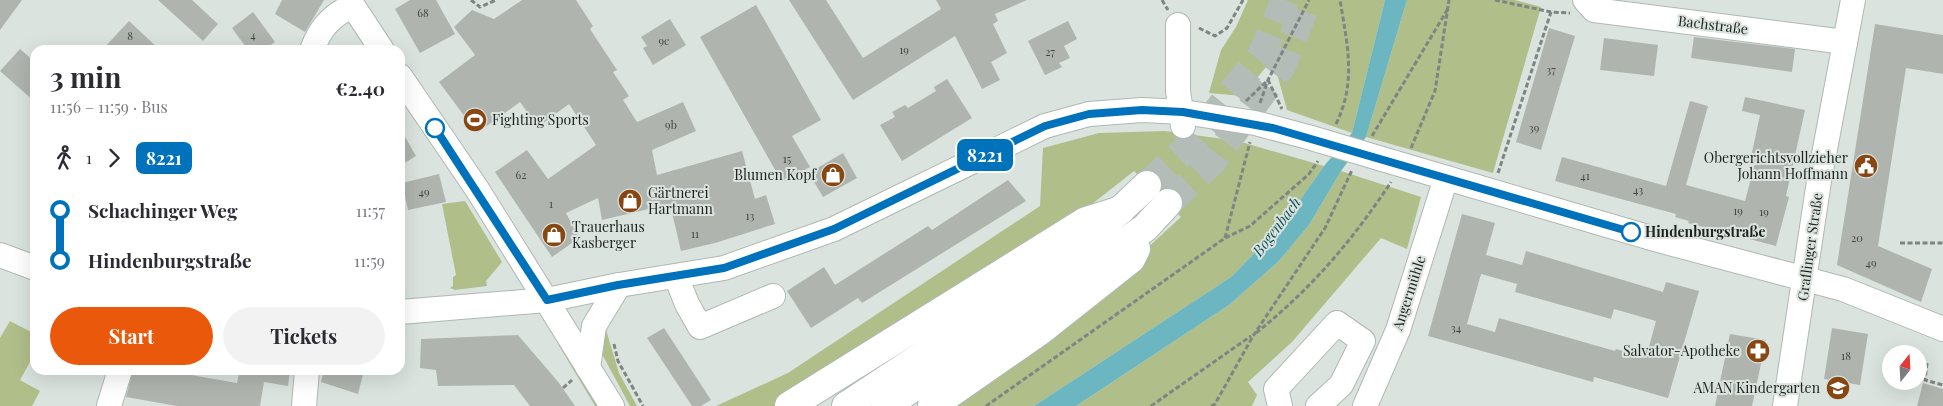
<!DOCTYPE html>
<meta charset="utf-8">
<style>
:root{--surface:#fff;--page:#f2f2f3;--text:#2b2b33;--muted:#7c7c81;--accent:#ea580c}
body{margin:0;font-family:"Playfair Display",serif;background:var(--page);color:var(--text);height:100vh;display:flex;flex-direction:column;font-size:19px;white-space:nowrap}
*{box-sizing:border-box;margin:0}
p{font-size:16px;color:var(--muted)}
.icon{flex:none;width:28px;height:28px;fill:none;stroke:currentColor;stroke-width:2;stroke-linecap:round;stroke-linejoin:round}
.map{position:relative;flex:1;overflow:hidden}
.drawer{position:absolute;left:30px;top:45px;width:375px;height:330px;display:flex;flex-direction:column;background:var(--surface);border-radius:15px;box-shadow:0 5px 20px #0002}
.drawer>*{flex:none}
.badge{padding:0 10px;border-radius:8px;font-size:18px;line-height:32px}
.needle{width:32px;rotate:18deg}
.controls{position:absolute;left:1882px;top:345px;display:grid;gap:10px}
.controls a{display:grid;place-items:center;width:45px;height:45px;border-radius:50%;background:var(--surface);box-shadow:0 5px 20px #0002;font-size:25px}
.map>.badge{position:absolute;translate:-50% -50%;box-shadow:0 0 0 2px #fff}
.legs{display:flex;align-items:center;gap:8px;height:55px;padding:0 20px;font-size:16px}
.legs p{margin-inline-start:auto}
.overview{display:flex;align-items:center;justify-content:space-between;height:85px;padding:0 20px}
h1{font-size:28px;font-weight:700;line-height:38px}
.primary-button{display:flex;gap:10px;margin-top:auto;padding:10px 20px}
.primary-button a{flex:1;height:58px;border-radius:30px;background:var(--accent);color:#fff;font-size:20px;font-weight:700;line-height:58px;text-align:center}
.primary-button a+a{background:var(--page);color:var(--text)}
ul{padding:0 20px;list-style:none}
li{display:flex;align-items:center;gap:18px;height:50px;font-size:19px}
li i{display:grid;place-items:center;width:8px;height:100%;margin:0 6px;background:currentColor}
li i::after{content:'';width:12px;height:12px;margin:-6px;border:4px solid;border-radius:50%;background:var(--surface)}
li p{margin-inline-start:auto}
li:first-child i{background:linear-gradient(#0000 50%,currentColor 0)}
li:last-child i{background:linear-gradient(currentColor 50%,#0000 0)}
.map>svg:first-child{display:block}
.green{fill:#b0be8a}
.water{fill:#6cb6c2}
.building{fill:#afb5ae;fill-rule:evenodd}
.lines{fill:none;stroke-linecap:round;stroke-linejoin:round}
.highway-tunnel{stroke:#b4bcb8;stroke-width:28;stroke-dasharray:28 14;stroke-linecap:butt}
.minor-casing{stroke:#afb8b3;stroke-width:26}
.highway-casing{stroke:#afb8b3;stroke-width:30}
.path{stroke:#7f8582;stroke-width:3;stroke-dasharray:5 2.5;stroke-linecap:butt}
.minor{stroke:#fff;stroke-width:24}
.highway{stroke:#fff;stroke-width:28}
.minor-bridge-casing{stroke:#afb8b3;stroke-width:26;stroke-linecap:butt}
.minor-bridge{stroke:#fff;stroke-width:24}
.line-1-casing{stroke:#fff;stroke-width:11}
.line-1{stroke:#0072bc;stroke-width:8}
.stop-1-dot{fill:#fff;stroke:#0072bc;stroke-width:2.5}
.labels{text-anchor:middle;stroke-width:4;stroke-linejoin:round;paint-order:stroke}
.number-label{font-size:11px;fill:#424643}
.street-label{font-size:14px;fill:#1e211f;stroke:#dae3de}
.poi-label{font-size:14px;fill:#1e211f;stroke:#dae3de;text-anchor:end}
.stop-label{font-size:14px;font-weight:bold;fill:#1e211f;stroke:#dae3de;text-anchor:start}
.water-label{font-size:15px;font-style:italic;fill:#14555d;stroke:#dae3de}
</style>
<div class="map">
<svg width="1943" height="406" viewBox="0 0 1943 406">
<rect width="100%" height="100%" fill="#dae3de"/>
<!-- green -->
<g class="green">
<path d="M1248,0H1385L1352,133L1287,110L1276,70L1266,67L1242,96L1209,93L1221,50L1236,27Z"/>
<path d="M1407,0H1515L1541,7L1493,173L1366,137Z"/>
<path d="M1165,131L1238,141L1324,166L1283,224L1231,277L1034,406H950L1096,295L1181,217L1134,171L1040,245L775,406H716L788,373L1040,206L1043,148L1099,133Z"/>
<path d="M1341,171L1421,197L1407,249L1381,238L1292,342L1248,382L1257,395L1252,406H1076L1229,305L1278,262L1309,225Z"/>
<path d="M465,201L502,262L486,281L487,286L455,290L450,288L453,286V277L456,275L442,204Z"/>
<path d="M10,321L35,334V353L20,380L40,391L32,406H0V338Z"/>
<path d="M599,325L606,330L619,373L637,406H630L602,354Z"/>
<path d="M567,342L599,406H595L558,344Z"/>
</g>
<!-- water -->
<path class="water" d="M1385,0H1407L1366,137L1341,171L1309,225L1278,262L1229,305L1076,406H1034L1231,277L1283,224L1324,166L1352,133Z"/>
<!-- building -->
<g class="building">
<path d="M0,0H22L0,30Z"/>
<path d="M158,0H192L218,24L203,41Z"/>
<path d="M282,0H324L305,32L275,14Z"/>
<path d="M410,0H436L455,34L420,53L395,9Z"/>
<path d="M522,0H576L593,26L590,29L617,70L613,72L629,96L623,100L637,122L683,102L696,131L652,150L657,175L742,151L755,199L766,195L775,224L715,243L681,251L670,204L602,220L598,198L566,213L579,238L552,257L495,172L527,150L548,179L596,145L569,104L538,127L520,102L477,133L439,82L475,55L454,27L472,10L494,19Z"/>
<path d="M789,0H826L863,58L941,9L936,0H1027L995,14L998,21L993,24L1007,53L991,62L1000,80L982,89L955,36L853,100Z"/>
<path d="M756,5L821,120L792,136L810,167L782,182L700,37Z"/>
<path d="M253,12L275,42L264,50H248L232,28Z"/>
<path d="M670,19L686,45L653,65L643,48L647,46L641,37Z"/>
<path d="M129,21L160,50H102Z"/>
<path d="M1068,21L1077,39L1064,46L1070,58L1059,63L1062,67L1045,75L1028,41Z"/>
<path d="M1875,24L1943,35V74L1906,68L1878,246L1932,269L1921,302L1837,265Z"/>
<path d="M1549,28L1575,36L1541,150L1516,142Z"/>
<path d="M1694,37L1795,49L1792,72L1691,58Z"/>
<path d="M1604,38L1658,45L1654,76L1600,70Z"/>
<path d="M20,49L35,62V102L0,71Z"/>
<path d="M947,79L972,118L902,161L880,125L895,117L892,112L905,105L908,108L936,91L934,87Z"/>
<path d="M1745,97L1805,110L1786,196L1789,197L1776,246L1688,223L1689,221L1675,217L1676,214L1555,181L1562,157L1666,186L1690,101L1708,106L1686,185L1745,201L1755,163L1750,162L1760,115L1742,111Z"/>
<path d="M400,128L416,156L400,166Z"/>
<path d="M843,153L857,178L823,197L809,173Z"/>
<path d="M439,174L446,202L408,210L402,183Z"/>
<path d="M1008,180L1026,201L862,303L858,298L811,328L787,291L824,267L835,285L928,226L932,230Z"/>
<path d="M1462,214L1495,223L1486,255L1522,265L1526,251L1663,292L1666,282L1699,291L1668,398L1594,377L1593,382L1428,336ZM1481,274L1517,284L1515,292L1611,319L1614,309L1656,321L1646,358L1616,349L1615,351L1499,318L1495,332L1467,324Z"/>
<path d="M664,328L711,400L701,406H692L647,338Z"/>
<path d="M1832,328L1868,334L1860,385L1824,379Z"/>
<path d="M1730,334L1766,340L1752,406H1715Z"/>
<path d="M518,335L559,383L575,406H530L514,385L438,386L436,370L420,368L421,339Z"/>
<path d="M133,370H163L237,383L240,370H290L288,386L264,382L260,406H177L126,397Z"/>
<path d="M324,370H364L358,394L321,382Z"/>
<path d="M1923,383L1943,389V406H1917Z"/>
</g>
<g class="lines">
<!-- highway-tunnel -->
<g class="highway-tunnel">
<path d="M1147,185L1187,148L1261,56L1285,0"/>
<path d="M1168,203L1212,162L1282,66L1308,0"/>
</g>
<!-- minor casing -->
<g class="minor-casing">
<g id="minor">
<path d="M349,0L382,50"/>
<path d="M1585,0L1594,10L1845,42"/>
<path d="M1178,25V91L1183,126"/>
<path d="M312,50C320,28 331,16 352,6"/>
<path d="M400,76L477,189L612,406"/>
<path d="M1382,159L1658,240L1843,289L1943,329"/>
<path d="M0,255L35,268"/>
<path d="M676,276L687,304L700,327L773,296"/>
<path d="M400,312L547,300L619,285L724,268L834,229L1045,126L1089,114L1142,110L1183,112L1255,123L1308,137"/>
<path d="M588,368L594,326L619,285"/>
<path d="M109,406L120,370"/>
<path d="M304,406L307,370"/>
<path d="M1280,406L1276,389L1337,323L1363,341L1341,385L1318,406"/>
<path d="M1365,406L1398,330L1446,178"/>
<path d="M1785,406L1819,181L1853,0"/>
</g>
</g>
<!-- highway casing -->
<g class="highway-casing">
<g id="highway">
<path d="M789,406L1086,221L1121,210"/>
<path d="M846,406C949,337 1058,272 1147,185"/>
<path d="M886,406L1145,228L1168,203"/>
<path d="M932,406L1040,331L1131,259L1136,249"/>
</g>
</g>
<!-- path -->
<g class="path">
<path d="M471,0L480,7L496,0"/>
<path d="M1162,0L1168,10"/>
<path d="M1495,0L1551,12L1570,13"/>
<path d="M1199,28L1215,36L1227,28L1243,0"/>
<path d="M1246,101L1268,80L1282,109"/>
<path d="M1260,103L1268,80L1309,0"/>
<path d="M1336,124C1357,81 1347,44 1340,0"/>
<path d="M1372,136L1449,7"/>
<path d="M1411,148L1435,91L1449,0"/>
<path d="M1498,173L1551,12"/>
<path d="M1225,238L1250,142"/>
<path d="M1900,243H1943"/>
<path d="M1256,333C1312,288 1352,241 1391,182"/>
<path d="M614,344L618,361L643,406"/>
<path d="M1927,363L1925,380L1943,385"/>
<path d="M563,388L572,380"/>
<path d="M986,406L1225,238L1250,226L1309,174L1318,161"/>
<path d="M1151,406L1251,336"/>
<path d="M1211,406L1215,404L1253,336L1325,228L1352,170"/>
</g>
<!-- minor -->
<use href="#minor" class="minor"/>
<!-- highway -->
<use href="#highway" class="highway"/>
<!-- minor-bridge casing -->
<g class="minor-bridge-casing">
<path id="minor-bridge" d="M1308,137L1382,159"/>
</g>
<!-- minor-bridge -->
<use href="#minor-bridge" class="minor-bridge"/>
</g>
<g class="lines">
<!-- line-1 casing -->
<g class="line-1-casing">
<path id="line-1" d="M435,128L547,300L618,285L724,268L834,229L1045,126L1089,114L1142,110L1183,112L1273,128L1631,232"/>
</g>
<!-- line-1 -->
<use href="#line-1" class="line-1"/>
</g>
<!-- icons -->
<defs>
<g id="stadium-disc" transform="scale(1.25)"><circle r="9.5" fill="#884712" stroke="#dae3de"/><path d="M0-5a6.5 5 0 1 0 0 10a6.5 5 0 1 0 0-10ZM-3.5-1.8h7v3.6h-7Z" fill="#fff"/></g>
<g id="civic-disc" transform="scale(1.25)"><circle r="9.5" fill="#884712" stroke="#dae3de"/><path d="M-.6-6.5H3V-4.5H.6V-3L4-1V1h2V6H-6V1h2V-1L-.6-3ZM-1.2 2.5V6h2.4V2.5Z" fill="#fff"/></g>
<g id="shop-disc" transform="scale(1.25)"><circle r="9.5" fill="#884712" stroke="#dae3de"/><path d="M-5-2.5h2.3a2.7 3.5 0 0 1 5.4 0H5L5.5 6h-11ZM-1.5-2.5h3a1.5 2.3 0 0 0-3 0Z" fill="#fff"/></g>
<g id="pharmacy-disc" transform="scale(1.25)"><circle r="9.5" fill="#884712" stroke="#dae3de"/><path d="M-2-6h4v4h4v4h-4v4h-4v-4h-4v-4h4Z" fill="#fff"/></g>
<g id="school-disc" transform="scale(1.25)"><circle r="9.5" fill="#884712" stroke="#dae3de"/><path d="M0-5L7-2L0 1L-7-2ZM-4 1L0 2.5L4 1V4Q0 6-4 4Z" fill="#fff"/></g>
</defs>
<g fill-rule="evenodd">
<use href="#stadium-disc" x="475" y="120"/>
<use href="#civic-disc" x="1866" y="166"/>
<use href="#shop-disc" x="833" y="175"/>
<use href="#shop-disc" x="630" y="201"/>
<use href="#shop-disc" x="554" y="235"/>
<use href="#pharmacy-disc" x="1758" y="351"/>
<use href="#school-disc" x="1838" y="388"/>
</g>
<!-- markers -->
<g class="stop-1-dot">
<circle cx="435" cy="128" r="9"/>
<circle cx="1631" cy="232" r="9"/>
</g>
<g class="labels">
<!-- number labels -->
<g class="number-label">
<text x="423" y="17">68</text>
<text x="253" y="39">4</text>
<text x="130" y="40">8</text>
<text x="664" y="45">9c</text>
<text x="904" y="54">19</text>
<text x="1050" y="56">27</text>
<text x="1551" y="74">37</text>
<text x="671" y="129">9b</text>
<text x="1534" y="132">39</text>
<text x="787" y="163">15</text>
<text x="521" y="179">62</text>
<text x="1585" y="180">41</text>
<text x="1638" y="194">43</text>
<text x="424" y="196">49</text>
<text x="551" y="208">1</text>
<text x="1738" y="215">19</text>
<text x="1764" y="216">19</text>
<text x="750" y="220">13</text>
<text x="695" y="238">11</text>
<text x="1857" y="242">20</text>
<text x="1871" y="267">49</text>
<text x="1456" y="332">34</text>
<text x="1846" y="360">18</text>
</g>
<!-- street labels -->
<g class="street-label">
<text transform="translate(1713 25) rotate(7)" y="5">Bachstraße</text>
<text transform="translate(1810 247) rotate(-82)" y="5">Graflinger Straße</text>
<text transform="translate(1409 293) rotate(-72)" y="5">Angermühle</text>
</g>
<!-- poi labels -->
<g class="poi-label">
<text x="492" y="125" text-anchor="start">Fighting Sports</text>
<text x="1848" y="163">Obergerichtsvollzieher<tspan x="1848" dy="16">Johann Hoffmann</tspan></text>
<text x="816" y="180">Blumen Kopf</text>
<text x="648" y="198" text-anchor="start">Gärtnerei<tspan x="648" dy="16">Hartmann</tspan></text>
<text x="572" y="232" text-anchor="start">Trauerhaus<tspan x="572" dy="16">Kasberger</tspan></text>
<text x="1740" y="356">Salvator-Apotheke</text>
<text x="1820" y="393">AMAN Kindergarten</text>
</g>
<!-- stop labels -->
<g class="stop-label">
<text x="1645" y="237">Hindenburgstraße</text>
</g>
<!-- water labels -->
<g class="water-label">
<text transform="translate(1277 227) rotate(-53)" y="5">Bogenbach</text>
</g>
</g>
</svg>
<div class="controls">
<a><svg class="needle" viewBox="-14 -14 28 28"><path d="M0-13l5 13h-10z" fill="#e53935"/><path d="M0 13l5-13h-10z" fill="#7c7c81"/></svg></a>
</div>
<b class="badge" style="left:985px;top:155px;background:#0072bc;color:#fff">8221</b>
<section class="drawer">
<div class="overview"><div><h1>3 min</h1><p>11:56 – 11:59 · Bus</p></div><b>€2.40</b></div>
<div class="legs"><svg class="icon" aria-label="walk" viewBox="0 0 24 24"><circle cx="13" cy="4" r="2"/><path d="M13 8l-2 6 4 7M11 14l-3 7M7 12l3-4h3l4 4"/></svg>1<svg class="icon" aria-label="forward" viewBox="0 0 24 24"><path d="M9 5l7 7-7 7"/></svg><b class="badge" style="background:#0072bc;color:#fff">8221</b></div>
<ul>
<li><i style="color:#0072bc"></i><b>Schachinger Weg</b><p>11:57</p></li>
<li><i style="color:#0072bc"></i><b>Hindenburgstraße</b><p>11:59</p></li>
</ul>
<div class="primary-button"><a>Start</a><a>Tickets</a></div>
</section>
</div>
